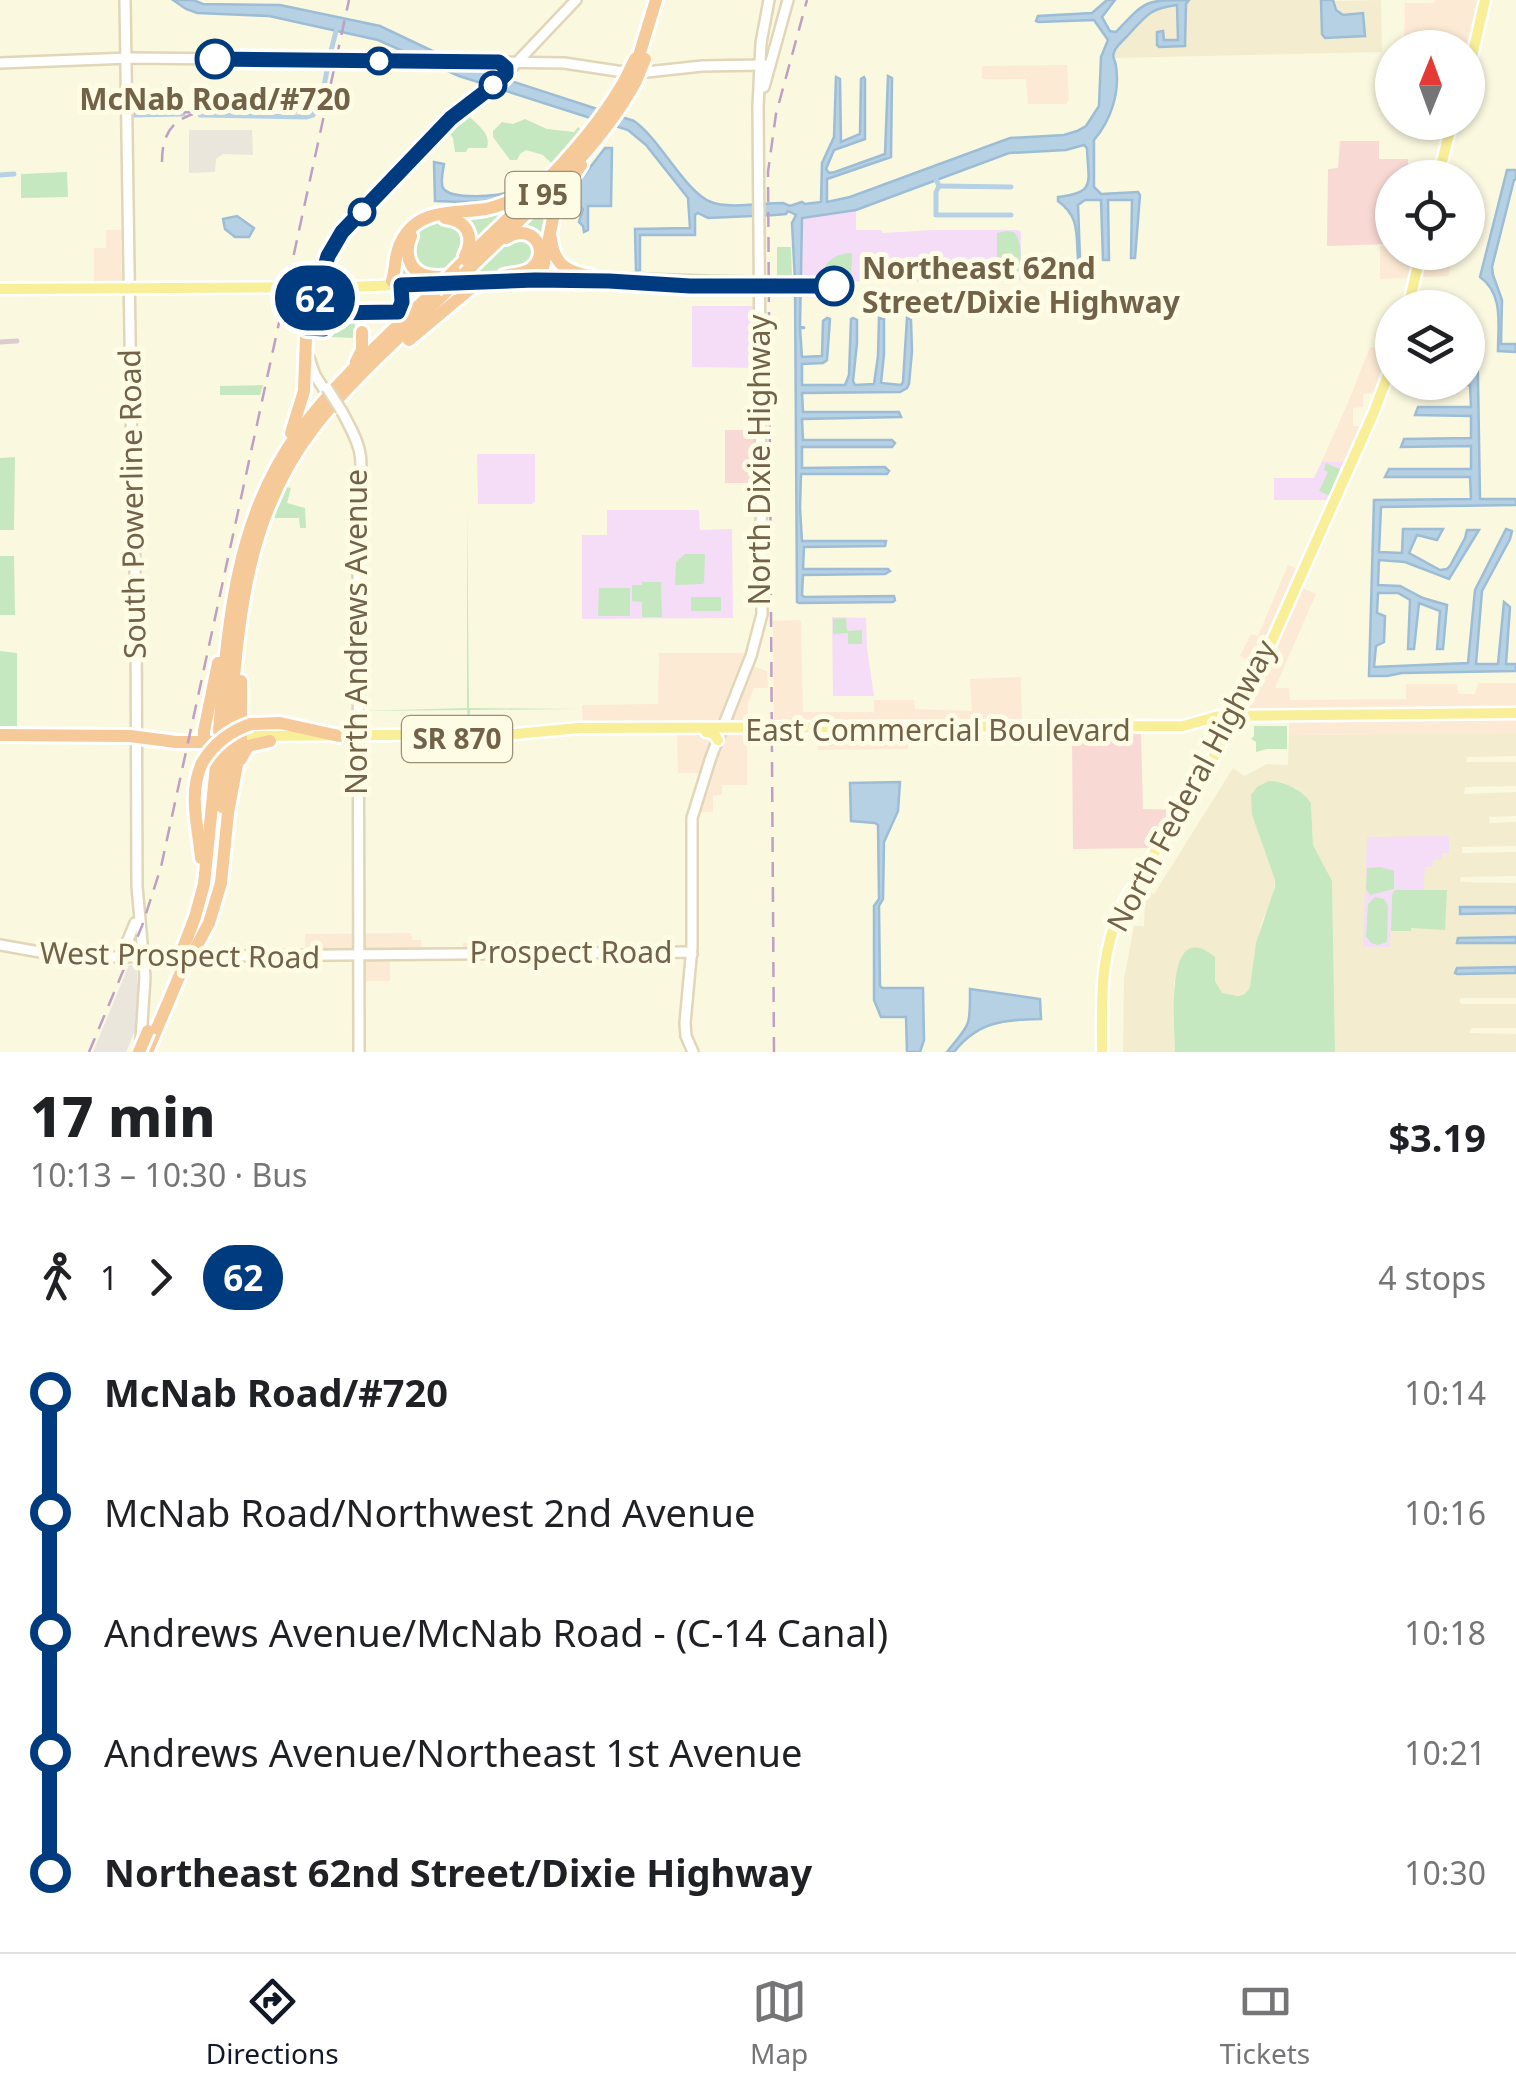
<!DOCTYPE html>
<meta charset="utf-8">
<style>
:root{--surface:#fff;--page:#f2f2f2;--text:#202124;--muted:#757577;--line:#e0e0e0;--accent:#111827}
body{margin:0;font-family:"Noto Sans",sans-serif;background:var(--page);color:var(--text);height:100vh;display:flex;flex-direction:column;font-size:38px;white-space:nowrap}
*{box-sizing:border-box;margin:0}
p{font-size:32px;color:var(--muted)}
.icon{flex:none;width:55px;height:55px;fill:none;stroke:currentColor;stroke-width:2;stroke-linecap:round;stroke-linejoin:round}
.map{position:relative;height:1052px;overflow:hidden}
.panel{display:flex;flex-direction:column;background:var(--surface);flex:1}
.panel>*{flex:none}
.badge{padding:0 20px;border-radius:32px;font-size:35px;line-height:65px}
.needle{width:65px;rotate:1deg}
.controls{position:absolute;left:1375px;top:30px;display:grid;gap:20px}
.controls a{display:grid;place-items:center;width:110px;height:110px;border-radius:50%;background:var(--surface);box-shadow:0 2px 8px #0004;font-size:50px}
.map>.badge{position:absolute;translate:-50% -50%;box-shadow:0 0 0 5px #fff}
.legs{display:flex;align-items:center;gap:15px;height:110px;padding:0 30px;font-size:32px}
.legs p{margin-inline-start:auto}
.headline{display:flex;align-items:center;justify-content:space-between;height:170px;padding:0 30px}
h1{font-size:55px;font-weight:800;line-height:75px}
ul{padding:0 30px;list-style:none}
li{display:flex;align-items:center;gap:35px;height:120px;font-size:38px}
li i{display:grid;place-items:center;width:15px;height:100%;margin:0 12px;background:currentColor}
li i::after{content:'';width:25px;height:25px;margin:-12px;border:8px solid;border-radius:50%;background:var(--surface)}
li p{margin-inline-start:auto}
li:first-child i{background:linear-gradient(#0000 50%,currentColor 0)}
li:last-child i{background:linear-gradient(currentColor 50%,#0000 0)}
.tabs{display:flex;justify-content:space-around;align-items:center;height:140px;border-top:2px solid var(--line);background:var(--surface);font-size:28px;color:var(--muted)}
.tabs a{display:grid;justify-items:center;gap:5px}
.tabs .active{color:var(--accent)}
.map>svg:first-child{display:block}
.residential{fill:#f3eccf}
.commercial{fill:#fcead4}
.industrial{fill:#eae6dc}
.education{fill:#f5ddf7}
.medical{fill:#f9d9d4}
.green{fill:#c5e8c0}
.water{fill:#b6d1e4;stroke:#9cbdd5;stroke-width:2.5}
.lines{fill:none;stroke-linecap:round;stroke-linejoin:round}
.canal{stroke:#b6d1e4;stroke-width:5}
.taxiway{stroke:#dcccd2;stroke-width:5}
.secondary-casing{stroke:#e1d6b8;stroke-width:14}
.primary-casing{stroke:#fff;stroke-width:15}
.highway-casing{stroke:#fff;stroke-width:18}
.secondary{stroke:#fff;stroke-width:9}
.primary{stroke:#f9ef99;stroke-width:10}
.highway{stroke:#f5c998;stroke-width:12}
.rail{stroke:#bda0c3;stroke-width:2.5;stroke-dasharray:15 10;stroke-linecap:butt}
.secondary-bridge-casing{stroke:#e1d6b8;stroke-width:14;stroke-linecap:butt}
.highway-bridge-casing{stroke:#fff;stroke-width:18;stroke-linecap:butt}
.secondary-bridge{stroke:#fff;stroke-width:9}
.highway-bridge{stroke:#f5c998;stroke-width:12}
.line-1-casing{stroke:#fff;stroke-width:22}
.line-1{stroke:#003b80;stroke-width:15}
.stop-1-dot{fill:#fff;stroke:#003b80;stroke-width:5}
.labels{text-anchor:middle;stroke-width:10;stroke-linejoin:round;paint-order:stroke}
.shield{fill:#fffce6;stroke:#9c9077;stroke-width:2.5}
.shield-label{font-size:28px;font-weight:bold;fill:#716248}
.stop-label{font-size:30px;font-weight:bold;fill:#716248;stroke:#fffce6}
.street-label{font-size:30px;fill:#716248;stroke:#fffce6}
</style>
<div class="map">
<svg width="1516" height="1052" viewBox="0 0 1516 1052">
<rect width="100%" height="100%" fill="#fbf8e0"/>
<!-- residential -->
<g class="residential">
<path d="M1190,0H1321L1322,34L1365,36L1363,13L1343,15L1336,10L1333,1L1381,0L1382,52L1114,58L1115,50L1119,45L1148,14L1160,7L1178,5V40H1163L1157,45L1185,46L1186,4Z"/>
<path d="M1516,733V756L1467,757L1466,762H1516V786L1465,787L1464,794L1516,792V816L1489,817L1490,823L1516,822V846L1462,847V853L1516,852V876L1461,877L1460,882L1516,883V907H1460L1458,912L1460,914L1516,913V937L1457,939L1458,944L1516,943V967L1457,968L1455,972L1457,974L1516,973V998H1461L1459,1000L1461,1004H1516V1028H1471L1469,1033L1516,1034V1052H1335L1332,882L1313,845L1311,802L1296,788L1281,782L1252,815L1275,880L1273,897L1261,924L1250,987L1245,994L1231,996L1222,993L1215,981H1174L1175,1052H1123L1124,979L1134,926H1144L1145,901L1150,892L1154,894L1233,768L1244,776L1267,764L1288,765L1289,735Z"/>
</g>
<!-- commercial -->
<g class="commercial">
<path d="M1435,0H1478L1467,47L1404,48L1405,3H1434Z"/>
<path d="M1067,65L1069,99L1066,104H1028L1026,79H982V66Z"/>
<path d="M106,230H121L122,281H94V248H106Z"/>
<path d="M1380,246H1392V252L1454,253L1448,276L1380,279Z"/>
<path d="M1382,344L1392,347V355L1379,393L1363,394V407L1353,408V426H1365L1349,462L1322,461L1347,405L1370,347L1380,349Z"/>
<path d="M1288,565L1307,573L1301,587L1316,594L1275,688H1289L1290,700L1406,699V684H1457L1458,694H1475L1478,683H1516V733L1289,735V715L1242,716L1264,669L1240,656L1251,634L1258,636Z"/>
<path d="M797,620L801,621L803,712H874V700H914L915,709L972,711L970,679L1021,677L1022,726H774L773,621Z"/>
<path d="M659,653H749L721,723L583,726L582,705L658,704Z"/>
<path d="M751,665L767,671L768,688H754L748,703L747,726L731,724Z"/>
<path d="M677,733L717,734L703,773H678Z"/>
<path d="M819,733H908V749L818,750Z"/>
<path d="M727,734H747V785H722V795L713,796V812H697Z"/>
<path d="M411,933L412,940H421V951L305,953V934Z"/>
<path d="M539,942V948L536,950L463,951V943Z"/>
<path d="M361,961H390V981H362Z"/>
</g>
<!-- industrial -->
<g class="industrial">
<path d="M189,130H252L253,155L223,154L216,159L215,172L189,173Z"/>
<path d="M129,965H136L138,985L135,1030L126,1052H93Z"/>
</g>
<!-- education -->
<g class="education">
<path d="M856,210V230H881L882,233L933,230H1018L1021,232V279L1017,282L978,281L975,279L968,282L801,281L802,218Z"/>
<path d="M692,306H757V368L692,367Z"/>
<path d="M477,454H535V502L532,504H478Z"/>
<path d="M1322,461L1349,462L1330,500H1274V478H1314Z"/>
<path d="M607,510H699L700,530L732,529L733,618L582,619V535H607Z"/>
<path d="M832,617L866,618L867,648L874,696H833Z"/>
<path d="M1447,836L1449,838V853H1442V860H1433L1432,867H1425L1423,890H1395L1392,895L1390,947H1363L1367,837Z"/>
</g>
<!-- medical -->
<g class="medical">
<path d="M1340,141H1379V159H1408V177L1392,178V244L1327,246L1328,169L1338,168Z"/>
<rect x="725" y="430" width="32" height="53"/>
<path d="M1072,734H1141L1143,809L1176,810L1153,848L1073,849Z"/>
</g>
<!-- green -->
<g class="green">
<path d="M467,114C476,124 492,133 487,148H468L466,152H455L453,138L448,131L460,118Z"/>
<path d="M525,119L547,129L574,132L578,127L583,131L551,163L543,155L526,150L520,154L517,160H510L493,137V131L502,122L513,124Z"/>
<path d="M587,154L541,249L514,232Z"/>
<path d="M67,172L68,197L21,198V174Z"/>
<path d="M525,194L508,213L506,212L470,251L471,243L447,217L423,223L406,244L425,277L399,278L401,246L420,222Z"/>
<path d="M437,220L461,224L467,249L444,275L417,270L409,242L418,230Z"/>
<path d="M1006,231L1014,232C1023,242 1023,268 1014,279L1016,282H997V280L1004,279L997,277V233Z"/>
<path d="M528,234L537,259L516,273H468L504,241Z"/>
<path d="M777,247H791L792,278H777Z"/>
<path d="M852,253L851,281L822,280C822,262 834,254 852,253Z"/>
<path d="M329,321L355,323V338L328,337L326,328Z"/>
<path d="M263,385L260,395H220V386Z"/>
<path d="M15,457L14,530H0V458Z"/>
<path d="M1326,463L1342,470L1330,496L1319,491L1328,472L1324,470Z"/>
<path d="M286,487L291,488L287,503L305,508L306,528H300L299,518H271Z"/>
<path d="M467,509L469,708L576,709L470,710L469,728L467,710L361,711L467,708Z"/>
<path d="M685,554H705L704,583L702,584L675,585L676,562Z"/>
<path d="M0,556H14L15,615H0Z"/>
<path d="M642,582H661L662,617H642V602L632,601V585H642Z"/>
<path d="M599,588H630V616H598Z"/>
<rect x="691" y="597" width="30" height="14"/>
<path d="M846,618L847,631L862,630V644H848V633L833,634V619Z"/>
<path d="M0,651L17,653V727H0Z"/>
<path d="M1254,726H1287V749H1267L1256,752V742L1251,739L1254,736Z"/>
<path d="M1269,781C1286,782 1301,789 1311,803L1313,845L1332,881L1335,1052H1175C1175,1029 1163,913 1215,957V981L1222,993L1238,996L1245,994L1250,987L1256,943L1275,887V880L1252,815L1251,795L1257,787Z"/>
<path d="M1380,867L1394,871V889L1370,895L1366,889L1367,868Z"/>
<path d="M1395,890H1447L1445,930L1411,928V931H1391L1392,895Z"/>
<path d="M1375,897L1384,899L1388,906L1387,942L1378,945L1371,943L1366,936L1368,904Z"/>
</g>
<!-- water -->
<g class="water">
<path d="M173,0H193L203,4L280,5L380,26L462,65L634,121C660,139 686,193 711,202C728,209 763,203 783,203L790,206L802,202L805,204L821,202L822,163L834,137L836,77L840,79L841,142L860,134L861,79L864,77L865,79V139L834,150L826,169L829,173L835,172L885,154L888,76L892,78L891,157L827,179V202L850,197L1010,138L1064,135L1077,131L1086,126L1099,106L1101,57L1108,40L1094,20L1038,22L1036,21L1038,16L1092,13L1107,0H1115L1102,17L1110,31L1116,32C1146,0 1145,0 1189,0L1186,4L1185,46L1159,47L1157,45V32L1163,31L1164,40H1178L1177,5C1152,8 1147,14 1131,32C1126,38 1118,44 1115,50C1111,58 1115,58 1116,66C1120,93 1111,120 1094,140V187L1101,194L1138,192L1140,195L1135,258H1131L1132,200H1108L1109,260H1103L1101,200H1085L1078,205L1080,258L1078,259C1076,234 1080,217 1058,201V197C1097,193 1088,182 1087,148L1084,145L1066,150L1009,153L856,210L802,218L800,326L805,328H800L802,357L822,356L823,321L827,318L830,319L827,360L823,363L802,364V385H845L849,375L851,319L853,318L857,320V343L853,381L855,385L874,384L878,356L879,318L884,319V354L881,383L901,385L903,382L907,318L911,320L912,351L909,384L907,388L900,392L802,393L803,412H899L901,417L802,419L803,440H892L895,443L892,447H802V468L885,467L889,471L887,474H801L800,508L802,541H886L885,546L804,547L803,569H888L890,571L885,574L803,575L802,595L804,597L894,596L895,600L893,602L799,603L797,602L795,281L792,223L796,215L788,211L786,214L775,215L708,218L698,213L695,215V235H640V270L636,271L635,229L690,228L688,198L646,145L628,130L459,76L378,40L269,16L197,13L186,9Z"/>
<path d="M1321,0H1333L1336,10L1343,15L1363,13L1365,36L1325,38L1322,34Z"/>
<path d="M605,148H612L611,206H588V230L584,232L583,226L579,222L583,209L579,205L566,208V199Z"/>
<path d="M434,162L444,164C443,171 440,181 443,188C450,200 500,197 512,191C521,187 530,179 539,174C501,207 482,202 435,201Z"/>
<path d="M1507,170H1516V179L1514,180L1492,267L1493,275L1502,300L1501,344H1516V352L1498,351C1498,325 1504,294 1480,277Z"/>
<path d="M237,216L254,228L249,237H235L225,229L223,219Z"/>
<path d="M1468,319L1477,320L1480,499H1516V505L1381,507L1379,552L1402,553L1403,529H1443L1437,540L1417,535L1409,553L1440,570L1447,569L1450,566L1465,538L1467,530H1479L1449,579L1405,562L1379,560L1378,585L1400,586L1423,598L1447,605L1443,649H1437L1440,611L1419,603L1414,649H1408L1410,600L1398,593H1378L1377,613L1385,616L1384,642L1376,646L1374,667L1468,663L1475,590L1506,529L1512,531L1510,539L1482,591L1476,664H1498L1504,602L1510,607L1506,664H1516V671L1402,673L1387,676H1369L1374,500L1471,499L1470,477H1385L1389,469H1471V446L1401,447L1404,439L1471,438V416L1415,415L1418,407H1471L1470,385H1427V383L1468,382V377L1471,376L1470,356L1468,355V348L1471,347L1470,328L1468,327Z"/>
<path d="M900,782L898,811L884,842L883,899L879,906L880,986L882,988H923L924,1040L920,1052H907L906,1017H881L874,1000V906L879,899L878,825L875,823L851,821L850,783Z"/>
<path d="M1460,907H1516V913L1460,914Z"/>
<path d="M1516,937V943H1457L1458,938Z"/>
<path d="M1516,967V973L1457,974L1455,973L1457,968Z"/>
<path d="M970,989L1040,999L1041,1019C1004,1020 978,1021 954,1052H947C971,1022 970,1028 970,989Z"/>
</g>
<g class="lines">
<!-- canal -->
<g class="canal">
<path d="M331,51L336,31"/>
<path d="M324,86L328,65"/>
<path d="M131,115L183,114"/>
<path d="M200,115L306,117L313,115L320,104"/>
<path d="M0,175L14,174"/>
<path d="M934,175L939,186L936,192V215H1011"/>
<path d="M939,186L1011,187"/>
</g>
<!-- taxiway -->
<path class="taxiway" d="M0,342L17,341"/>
<!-- secondary casing -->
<g class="secondary-casing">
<g id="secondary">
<path d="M125,0L132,469L136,605L137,886L145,977L141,1039"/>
<path d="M0,63L130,58L321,60L564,63L617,71L647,72L702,66L770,65"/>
<path d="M764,87L788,0"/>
<path d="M537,276C611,276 685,282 760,282"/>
<path d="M306,343L308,321L326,261L342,232L442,126L503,77L576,0"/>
<path d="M309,358L315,375L325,391"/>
<path d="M341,410C361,446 365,456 358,497L359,1052"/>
<path d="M0,945L51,954L100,957L688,952L692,954"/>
<path d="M121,957L135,923"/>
<path d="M693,1052L686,1036L685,1023L692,947V818L711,757L751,656L762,614L758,107L761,43L769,0"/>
</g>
</g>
<!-- primary casing -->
<g class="primary-casing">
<g id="primary">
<path d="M1468,74L1485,0"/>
<path d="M1438,178L1452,122"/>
<path d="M327,274L329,278L338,281"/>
<path d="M0,289L353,287L484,281"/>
<path d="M1408,308L1421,252"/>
<path d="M706,732L714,734L718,740"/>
<path d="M241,736L515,734L579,728L1183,726L1219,716L1516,713"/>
<path d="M1102,1052C1102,996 1099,954 1124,902L1216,753L1253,683L1374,412L1392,364"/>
</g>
</g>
<!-- highway casing -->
<g class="highway-casing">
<g id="highway">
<path d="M638,59L656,0"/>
<path d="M445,218C467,220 475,237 465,256"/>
<path d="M411,236C404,252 408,272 428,276C436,278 446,276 454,277"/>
<path d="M551,239C554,265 567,272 591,276"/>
<path d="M468,270C527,211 596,155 636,81"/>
<path d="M454,271C513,212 583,154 625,80"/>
<path d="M504,276C512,274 522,274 529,270C553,255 534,220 506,238"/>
<path d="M535,280L542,273L555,208L563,192L581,165"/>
<path d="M392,281C396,268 394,255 401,242C418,207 454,214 486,209C500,206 512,201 523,193"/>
<path d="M409,340L470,289L481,284L505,280"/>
<path d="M356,362L362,350V332"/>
<path d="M291,433L304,391L306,337"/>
<path d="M251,724L280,723L339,736"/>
<path d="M219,731C228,626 234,521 298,433C337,380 389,335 435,290"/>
<path d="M229,731C239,620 244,517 315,426C354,376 405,333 449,289"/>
<path d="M0,735L130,736L176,742H241"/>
<path d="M208,742L204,738V731L218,663"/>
<path d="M241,759L248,746L270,741"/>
<path d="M222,807L228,746"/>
<path d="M201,858C198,825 188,794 202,763"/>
<path d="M182,951L195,917L204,884L218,746"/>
<path d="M194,951L209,923L221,883L228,813L241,743V681"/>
<path d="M147,1052L184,965"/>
</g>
</g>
<!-- secondary -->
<use href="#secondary" class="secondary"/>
<!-- primary -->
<use href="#primary" class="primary"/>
<!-- highway -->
<use href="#highway" class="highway"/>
<!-- rail -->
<g class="rail">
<path d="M132,112L294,113L316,104L328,88"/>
<path d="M162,162C162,138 169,122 193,114"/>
<path d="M89,1052L142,926L161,867L349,0"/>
<path d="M774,1052L768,172L776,114L807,0"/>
</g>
<!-- secondary-bridge casing -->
<g class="secondary-bridge-casing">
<path id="secondary-bridge" d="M327,388L341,410"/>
</g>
<!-- highway-bridge casing -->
<g class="highway-bridge-casing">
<g id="highway-bridge">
<path d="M625,80L635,59"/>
<path d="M636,81L645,59"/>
<path d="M449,289L468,270"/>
<path d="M435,290L454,271"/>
<path d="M202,763C214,743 230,731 251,724"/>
<path d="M176,965L182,951"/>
<path d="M187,965L194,951"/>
<path d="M139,1052L148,1031"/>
</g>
</g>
<!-- secondary-bridge -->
<use href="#secondary-bridge" class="secondary-bridge"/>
<!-- highway-bridge -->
<use href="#highway-bridge" class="highway-bridge"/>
</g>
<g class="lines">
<!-- line-1 casing -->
<g class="line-1-casing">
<path id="line-1" d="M215,59L499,62L506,68V74L498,82L451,118L342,232L328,256L307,328L324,329L325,313L398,312L402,302L401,285L535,280L609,281L690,286H834"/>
</g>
<!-- line-1 -->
<use href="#line-1" class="line-1"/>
</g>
<!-- markers -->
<g class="stop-1-dot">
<circle cx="215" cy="59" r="18"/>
<circle cx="379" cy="61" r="12"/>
<circle cx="493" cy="85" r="12"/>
<circle cx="362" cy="212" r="12"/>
<circle cx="834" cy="286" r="18"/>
</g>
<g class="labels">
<!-- shield labels -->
<g class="shield">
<rect x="505.5" y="172" width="75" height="46" rx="8"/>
<rect x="402" y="716" width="110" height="46" rx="8"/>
</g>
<g class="shield-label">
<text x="543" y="205">I 95</text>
<text x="457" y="749">SR 870</text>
</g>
<!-- stop labels -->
<g class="stop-label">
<text x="215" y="110">McNab Road/#720</text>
<text x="862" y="279" text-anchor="start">Northeast 62nd<tspan x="862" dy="34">Street/Dixie Highway</tspan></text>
</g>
<!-- street labels -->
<g class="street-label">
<text transform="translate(760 460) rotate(-90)" y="10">North Dixie Highway</text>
<text transform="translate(133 504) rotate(-91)" y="10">South Powerline Road</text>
<text transform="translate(357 632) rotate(-90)" y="10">North Andrews Avenue</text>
<text x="938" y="741">East Commercial Boulevard</text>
<text transform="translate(1192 786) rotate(-62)" y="10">North Federal Highway</text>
<text x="571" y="963">Prospect Road</text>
<text transform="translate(180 956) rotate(1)" y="10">West Prospect Road</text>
</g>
</g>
</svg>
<div class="controls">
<a><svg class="needle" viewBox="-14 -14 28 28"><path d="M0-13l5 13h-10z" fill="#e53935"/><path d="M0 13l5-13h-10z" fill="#757577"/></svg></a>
<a><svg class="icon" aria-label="locate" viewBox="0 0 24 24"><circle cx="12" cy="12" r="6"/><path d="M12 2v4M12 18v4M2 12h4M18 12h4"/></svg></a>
<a><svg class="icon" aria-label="layers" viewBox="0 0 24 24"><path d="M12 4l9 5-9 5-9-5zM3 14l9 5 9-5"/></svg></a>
</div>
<b class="badge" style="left:315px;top:298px;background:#003b80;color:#fff">62</b>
</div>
<section class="panel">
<div class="headline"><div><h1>17 min</h1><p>10:13 – 10:30 · Bus</p></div><b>$3.19</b></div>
<div class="legs"><svg class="icon" aria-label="walk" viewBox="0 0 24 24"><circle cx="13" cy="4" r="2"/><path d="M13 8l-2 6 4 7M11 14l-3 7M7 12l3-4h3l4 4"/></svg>1<svg class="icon" aria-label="forward" viewBox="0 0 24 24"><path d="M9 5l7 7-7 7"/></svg><b class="badge" style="background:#003b80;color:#fff">62</b><p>4 stops</p></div>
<ul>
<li><i style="color:#003b80"></i><b>McNab Road/#720</b><p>10:14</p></li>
<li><i style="color:#003b80"></i><span>McNab Road/Northwest 2nd Avenue</span><p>10:16</p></li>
<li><i style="color:#003b80"></i><span>Andrews Avenue/McNab Road - (C-14 Canal)</span><p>10:18</p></li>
<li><i style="color:#003b80"></i><span>Andrews Avenue/Northeast 1st Avenue</span><p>10:21</p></li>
<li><i style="color:#003b80"></i><b>Northeast 62nd Street/Dixie Highway</b><p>10:30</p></li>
</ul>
</section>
<nav class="tabs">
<a class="active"><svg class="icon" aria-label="directions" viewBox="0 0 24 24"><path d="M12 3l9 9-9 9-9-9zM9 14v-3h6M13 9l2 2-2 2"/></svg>Directions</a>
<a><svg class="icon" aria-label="map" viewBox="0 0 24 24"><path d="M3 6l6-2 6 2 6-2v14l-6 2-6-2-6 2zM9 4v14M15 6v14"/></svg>Map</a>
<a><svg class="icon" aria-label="tickets" viewBox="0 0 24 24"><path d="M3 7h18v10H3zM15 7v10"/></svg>Tickets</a>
</nav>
